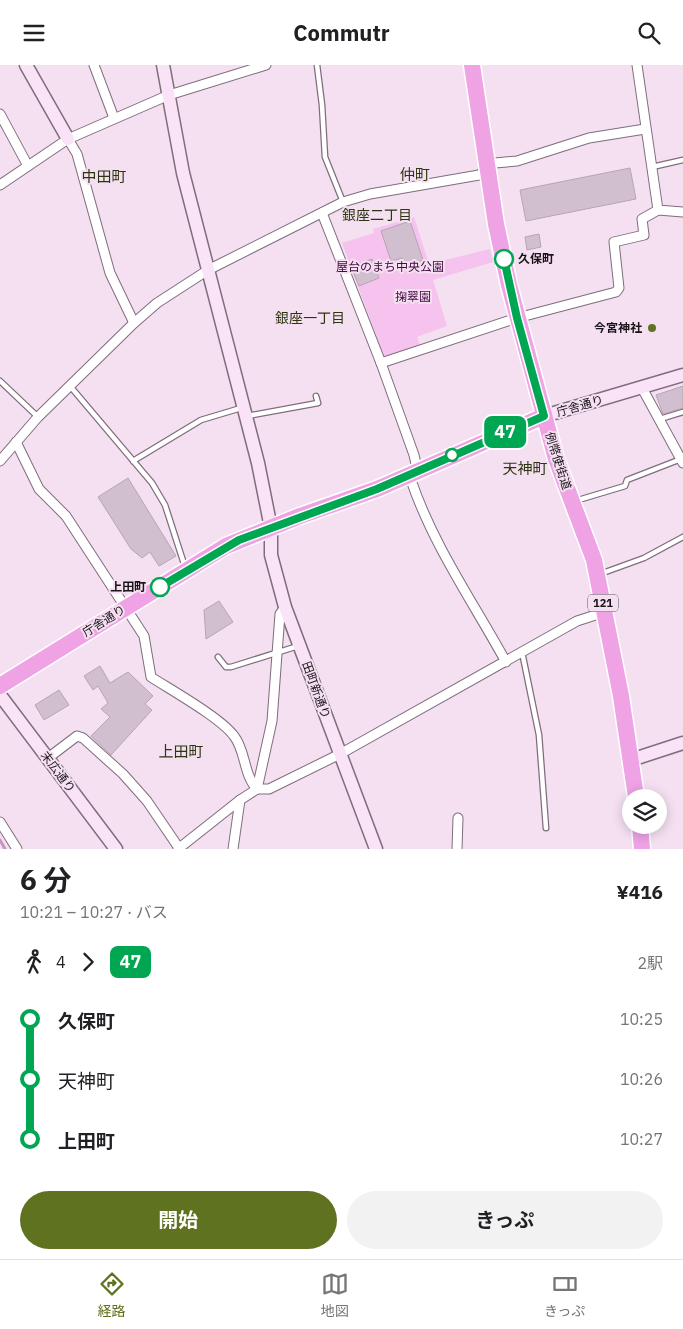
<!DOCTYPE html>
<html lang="ja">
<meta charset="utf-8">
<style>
:root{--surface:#fff;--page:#f2f2f2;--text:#202124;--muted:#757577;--line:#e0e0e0;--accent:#5f7220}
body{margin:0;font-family:"IBM Plex Sans","Noto Sans JP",sans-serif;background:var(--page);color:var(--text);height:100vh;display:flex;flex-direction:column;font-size:19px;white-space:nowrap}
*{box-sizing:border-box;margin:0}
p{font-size:16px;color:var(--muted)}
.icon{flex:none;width:28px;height:28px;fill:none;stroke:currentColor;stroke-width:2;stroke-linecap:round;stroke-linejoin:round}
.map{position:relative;height:784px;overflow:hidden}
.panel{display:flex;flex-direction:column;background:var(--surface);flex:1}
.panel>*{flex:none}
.badge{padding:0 10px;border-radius:8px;font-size:18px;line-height:32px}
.buttons{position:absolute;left:622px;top:724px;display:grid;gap:10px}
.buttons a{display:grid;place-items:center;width:45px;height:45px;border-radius:50%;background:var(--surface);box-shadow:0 2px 12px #0003;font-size:25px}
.map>.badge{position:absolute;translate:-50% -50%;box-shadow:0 0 0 2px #fff}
.legs{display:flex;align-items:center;gap:8px;height:55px;padding:0 20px;font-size:16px}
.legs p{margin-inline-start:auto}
.overview{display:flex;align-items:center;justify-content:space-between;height:85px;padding:0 20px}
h1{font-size:28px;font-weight:700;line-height:38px}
.action{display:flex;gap:10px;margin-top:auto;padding:10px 20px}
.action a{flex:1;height:58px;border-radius:30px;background:var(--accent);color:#fff;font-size:20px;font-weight:700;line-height:58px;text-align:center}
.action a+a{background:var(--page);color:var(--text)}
ul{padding:0 20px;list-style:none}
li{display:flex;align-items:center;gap:18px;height:60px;font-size:19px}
li i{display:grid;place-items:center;width:8px;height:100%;margin:0 6px;background:currentColor}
li i::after{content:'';width:12px;height:12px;margin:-6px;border:4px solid;border-radius:50%;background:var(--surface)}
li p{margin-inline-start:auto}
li:first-child i{background:linear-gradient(#0000 50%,currentColor 0)}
li:last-child i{background:linear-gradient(currentColor 50%,#0000 0)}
header{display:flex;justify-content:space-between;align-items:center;height:65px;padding:0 20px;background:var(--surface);font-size:22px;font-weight:700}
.tab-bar{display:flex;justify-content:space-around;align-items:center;height:70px;border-top:1px solid var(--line);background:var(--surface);font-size:14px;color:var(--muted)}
.tab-bar a{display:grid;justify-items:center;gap:2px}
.tab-bar .active{color:var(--accent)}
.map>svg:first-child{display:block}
.green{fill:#f6c2ee}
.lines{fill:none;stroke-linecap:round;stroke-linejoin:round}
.stream{stroke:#c795c0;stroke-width:3}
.building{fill:#d1bece;stroke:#b7a4b4}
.lane-casing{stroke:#7f6d7c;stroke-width:7}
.street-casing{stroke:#7f6d7c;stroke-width:11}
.secondary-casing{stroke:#7f6d7c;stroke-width:15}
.highway-casing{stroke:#fff;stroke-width:19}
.lane{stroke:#fff;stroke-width:4.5}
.street{stroke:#fff;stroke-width:9}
.secondary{stroke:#fae3f7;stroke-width:12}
.highway{stroke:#efa3e5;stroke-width:16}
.line-1-casing{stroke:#fff;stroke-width:11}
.line-1{stroke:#00a651;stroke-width:8}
.stop-1-dot{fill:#fff;stroke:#00a651;stroke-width:2.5}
.poi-dot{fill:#5f7220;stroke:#f4e0f1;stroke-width:2}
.labels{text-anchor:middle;stroke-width:4;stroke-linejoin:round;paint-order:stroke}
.shield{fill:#f4e0f1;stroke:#5b515a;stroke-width:1}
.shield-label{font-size:11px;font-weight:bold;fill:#1a1419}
.stop-label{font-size:12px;font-weight:bold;fill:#1a1419;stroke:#f4e0f1;text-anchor:start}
.park-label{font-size:12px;fill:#460942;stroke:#f4e0f1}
.poi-label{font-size:12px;font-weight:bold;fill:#1a1419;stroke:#f4e0f1;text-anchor:end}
.street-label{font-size:12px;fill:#1a1419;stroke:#f4e0f1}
.neighbourhood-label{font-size:14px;fill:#2c350f;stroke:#f4e0f1}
.quarter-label{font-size:15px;fill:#2c350f;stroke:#f4e0f1}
</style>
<header><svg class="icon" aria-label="menu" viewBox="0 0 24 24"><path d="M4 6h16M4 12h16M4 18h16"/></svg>Commutr<svg class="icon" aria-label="search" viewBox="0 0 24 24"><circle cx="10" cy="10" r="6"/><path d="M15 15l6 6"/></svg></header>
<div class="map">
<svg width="683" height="784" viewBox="0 0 683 784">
<rect width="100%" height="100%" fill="#f4e0f1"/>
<!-- green -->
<path class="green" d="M414,152L429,199L490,184L493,197L433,215L447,261L417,272L420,280L384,292L342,178L374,168L373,164Z"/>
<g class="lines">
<!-- stream -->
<path class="stream" d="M0,775L5,784"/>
</g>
<!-- building -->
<g class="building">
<path d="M630,103L636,134L526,156L520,125Z"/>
<path d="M410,156L423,195L405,201L402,193L391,196L381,166Z"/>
<path d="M539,169L541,182L527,185L525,172Z"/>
<path d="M372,194L379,213L359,221L351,202Z"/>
<path d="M683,321V343L663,349L656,330Z"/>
<path d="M128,413L176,491L159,501L150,487L142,493L131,484L98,432Z"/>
<path d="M219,536L233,557L206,574L204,545Z"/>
<path d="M100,601L110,618L128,607L153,631L145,639L152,645L111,690L91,671L110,652L101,644L108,638L98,621L93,625L84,611Z"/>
<path d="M59,625L69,640L44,655L35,640Z"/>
</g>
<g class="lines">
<!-- lane casing -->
<g class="lane-casing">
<g id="lane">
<path d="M317,0L322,40L325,92L343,137"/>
<path d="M652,102L683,95"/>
<path d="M0,316L38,352"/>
<path d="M70,321L152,418L165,440L185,502"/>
<path d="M247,351L318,338L316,331"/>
<path d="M660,354L683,347"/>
<path d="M133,396L201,355L241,343"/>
<path d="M575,436L625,421L627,415L681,394"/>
<path d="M600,509L644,493L683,472"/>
<path d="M522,587L539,670L546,763"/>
<path d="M218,592L226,602H231L298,581"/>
</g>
</g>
<!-- street casing -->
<g class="street-casing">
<g id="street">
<path d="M94,0L114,53"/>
<path d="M637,0L658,145L683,147"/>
<path d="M0,49L28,101"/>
<path d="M68,74L77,89L110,208L134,258"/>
<path d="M0,120L68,74L169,30L266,0"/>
<path d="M322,148L381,298L414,390L416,399L411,415C433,480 473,537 506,597"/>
<path d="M381,298L517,253L616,227L619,223L614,177L644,170L642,154L658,145"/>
<path d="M642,323L683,398"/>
<path d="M16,377L39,424L66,451L144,571L151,612C171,625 221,653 234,671C246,686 243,709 257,724"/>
<path d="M0,396L38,352L134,258L157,238L208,205L343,137L370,129L479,110L495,98L517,96L589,73L645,64"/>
<path d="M48,693L77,671L83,673L123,709L147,736L179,783"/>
<path d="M257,724L272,656L280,549L285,542"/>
<path d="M0,757L17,784"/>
<path d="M178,784L240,735L257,724H269L340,689L577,556L605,547"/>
<path d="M233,784L240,735"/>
<path d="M457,784L458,753"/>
</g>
</g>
<!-- secondary casing -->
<g class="secondary-casing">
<g id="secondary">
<path d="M26,0L68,74"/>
<path d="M163,0L183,108L258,398L271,463V490L285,542L376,784"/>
<path d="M544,351L683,310"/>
<path d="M0,630L116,784"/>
<path d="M631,695L683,678"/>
</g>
</g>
<!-- highway casing -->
<g class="highway-casing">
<g id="highway">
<path d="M472,0L496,159L509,220L556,394L594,495L621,631L636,732"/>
<path d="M0,621L226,481L300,451L377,424L544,351"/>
<path d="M640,760L642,784"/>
</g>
</g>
<!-- lane -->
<use href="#lane" class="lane"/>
<!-- street -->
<use href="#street" class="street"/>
<!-- secondary -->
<use href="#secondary" class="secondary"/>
<!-- highway -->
<use href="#highway" class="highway"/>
</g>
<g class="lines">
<!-- line-1 casing -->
<g class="line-1-casing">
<path id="line-1" d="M160,522L239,475L377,424L544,351L517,253L504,194"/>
</g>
<!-- line-1 -->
<use href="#line-1" class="line-1"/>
</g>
<!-- markers -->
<g class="stop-1-dot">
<circle cx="504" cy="194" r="9"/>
<circle cx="452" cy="390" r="6"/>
<circle cx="160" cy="522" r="9"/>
</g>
<circle class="poi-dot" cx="652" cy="263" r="5"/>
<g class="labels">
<!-- shield labels -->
<rect class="shield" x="588" y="529.5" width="30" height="17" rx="4"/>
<g class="shield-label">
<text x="603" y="542">121</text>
</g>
<!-- stop labels -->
<g class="stop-label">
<text x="518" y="198">久保町</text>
<text x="146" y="526" text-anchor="end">上田町</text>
</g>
<!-- park labels -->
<g class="park-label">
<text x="390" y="206">屋台のまち中央公園</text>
<text x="413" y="236">掬翠園</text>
</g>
<!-- poi labels -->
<g class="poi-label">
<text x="642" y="267">今宮神社</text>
</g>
<!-- street labels -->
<g class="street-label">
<text transform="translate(580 341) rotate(-16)" y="4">庁舎通り</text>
<text transform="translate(558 396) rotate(72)" y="4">例幣使街道</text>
<text transform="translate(104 556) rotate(-32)" y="4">庁舎通り</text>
<text transform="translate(316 625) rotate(70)" y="4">田町新通り</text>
<text transform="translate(58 707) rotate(53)" y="4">末広通り</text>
</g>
<!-- neighbourhood labels -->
<g class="neighbourhood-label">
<text x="377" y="155">銀座二丁目</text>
<text x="310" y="258">銀座一丁目</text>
</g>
<!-- quarter labels -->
<g class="quarter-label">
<text x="415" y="115">仲町</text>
<text x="104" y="117">中田町</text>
<text x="525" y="409">天神町</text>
<text x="181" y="692">上田町</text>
</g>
</g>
</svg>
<div class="buttons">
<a><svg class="icon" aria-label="layers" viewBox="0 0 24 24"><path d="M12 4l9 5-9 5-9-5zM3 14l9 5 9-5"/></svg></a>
</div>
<b class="badge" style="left:505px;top:367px;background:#00a651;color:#fff">47</b>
</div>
<section class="panel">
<div class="overview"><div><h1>6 分</h1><p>10:21 – 10:27 · バス</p></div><b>¥416</b></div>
<div class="legs"><svg class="icon" aria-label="walk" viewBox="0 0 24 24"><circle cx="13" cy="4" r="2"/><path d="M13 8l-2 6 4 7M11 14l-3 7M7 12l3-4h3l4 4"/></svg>4<svg class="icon" aria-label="forward" viewBox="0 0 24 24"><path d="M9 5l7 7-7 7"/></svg><b class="badge" style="background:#00a651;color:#fff">47</b><p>2駅</p></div>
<ul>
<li><i style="color:#00a651"></i><b>久保町</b><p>10:25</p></li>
<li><i style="color:#00a651"></i><span>天神町</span><p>10:26</p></li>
<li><i style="color:#00a651"></i><b>上田町</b><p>10:27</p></li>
</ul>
<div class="action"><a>開始</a><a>きっぷ</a></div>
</section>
<nav class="tab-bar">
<a class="active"><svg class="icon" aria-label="directions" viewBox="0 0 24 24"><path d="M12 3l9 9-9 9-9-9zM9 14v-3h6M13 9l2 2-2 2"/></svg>経路</a>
<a><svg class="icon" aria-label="map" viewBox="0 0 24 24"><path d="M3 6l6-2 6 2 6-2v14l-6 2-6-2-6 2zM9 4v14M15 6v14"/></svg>地図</a>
<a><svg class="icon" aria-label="tickets" viewBox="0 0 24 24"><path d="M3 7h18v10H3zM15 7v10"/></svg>きっぷ</a>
</nav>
